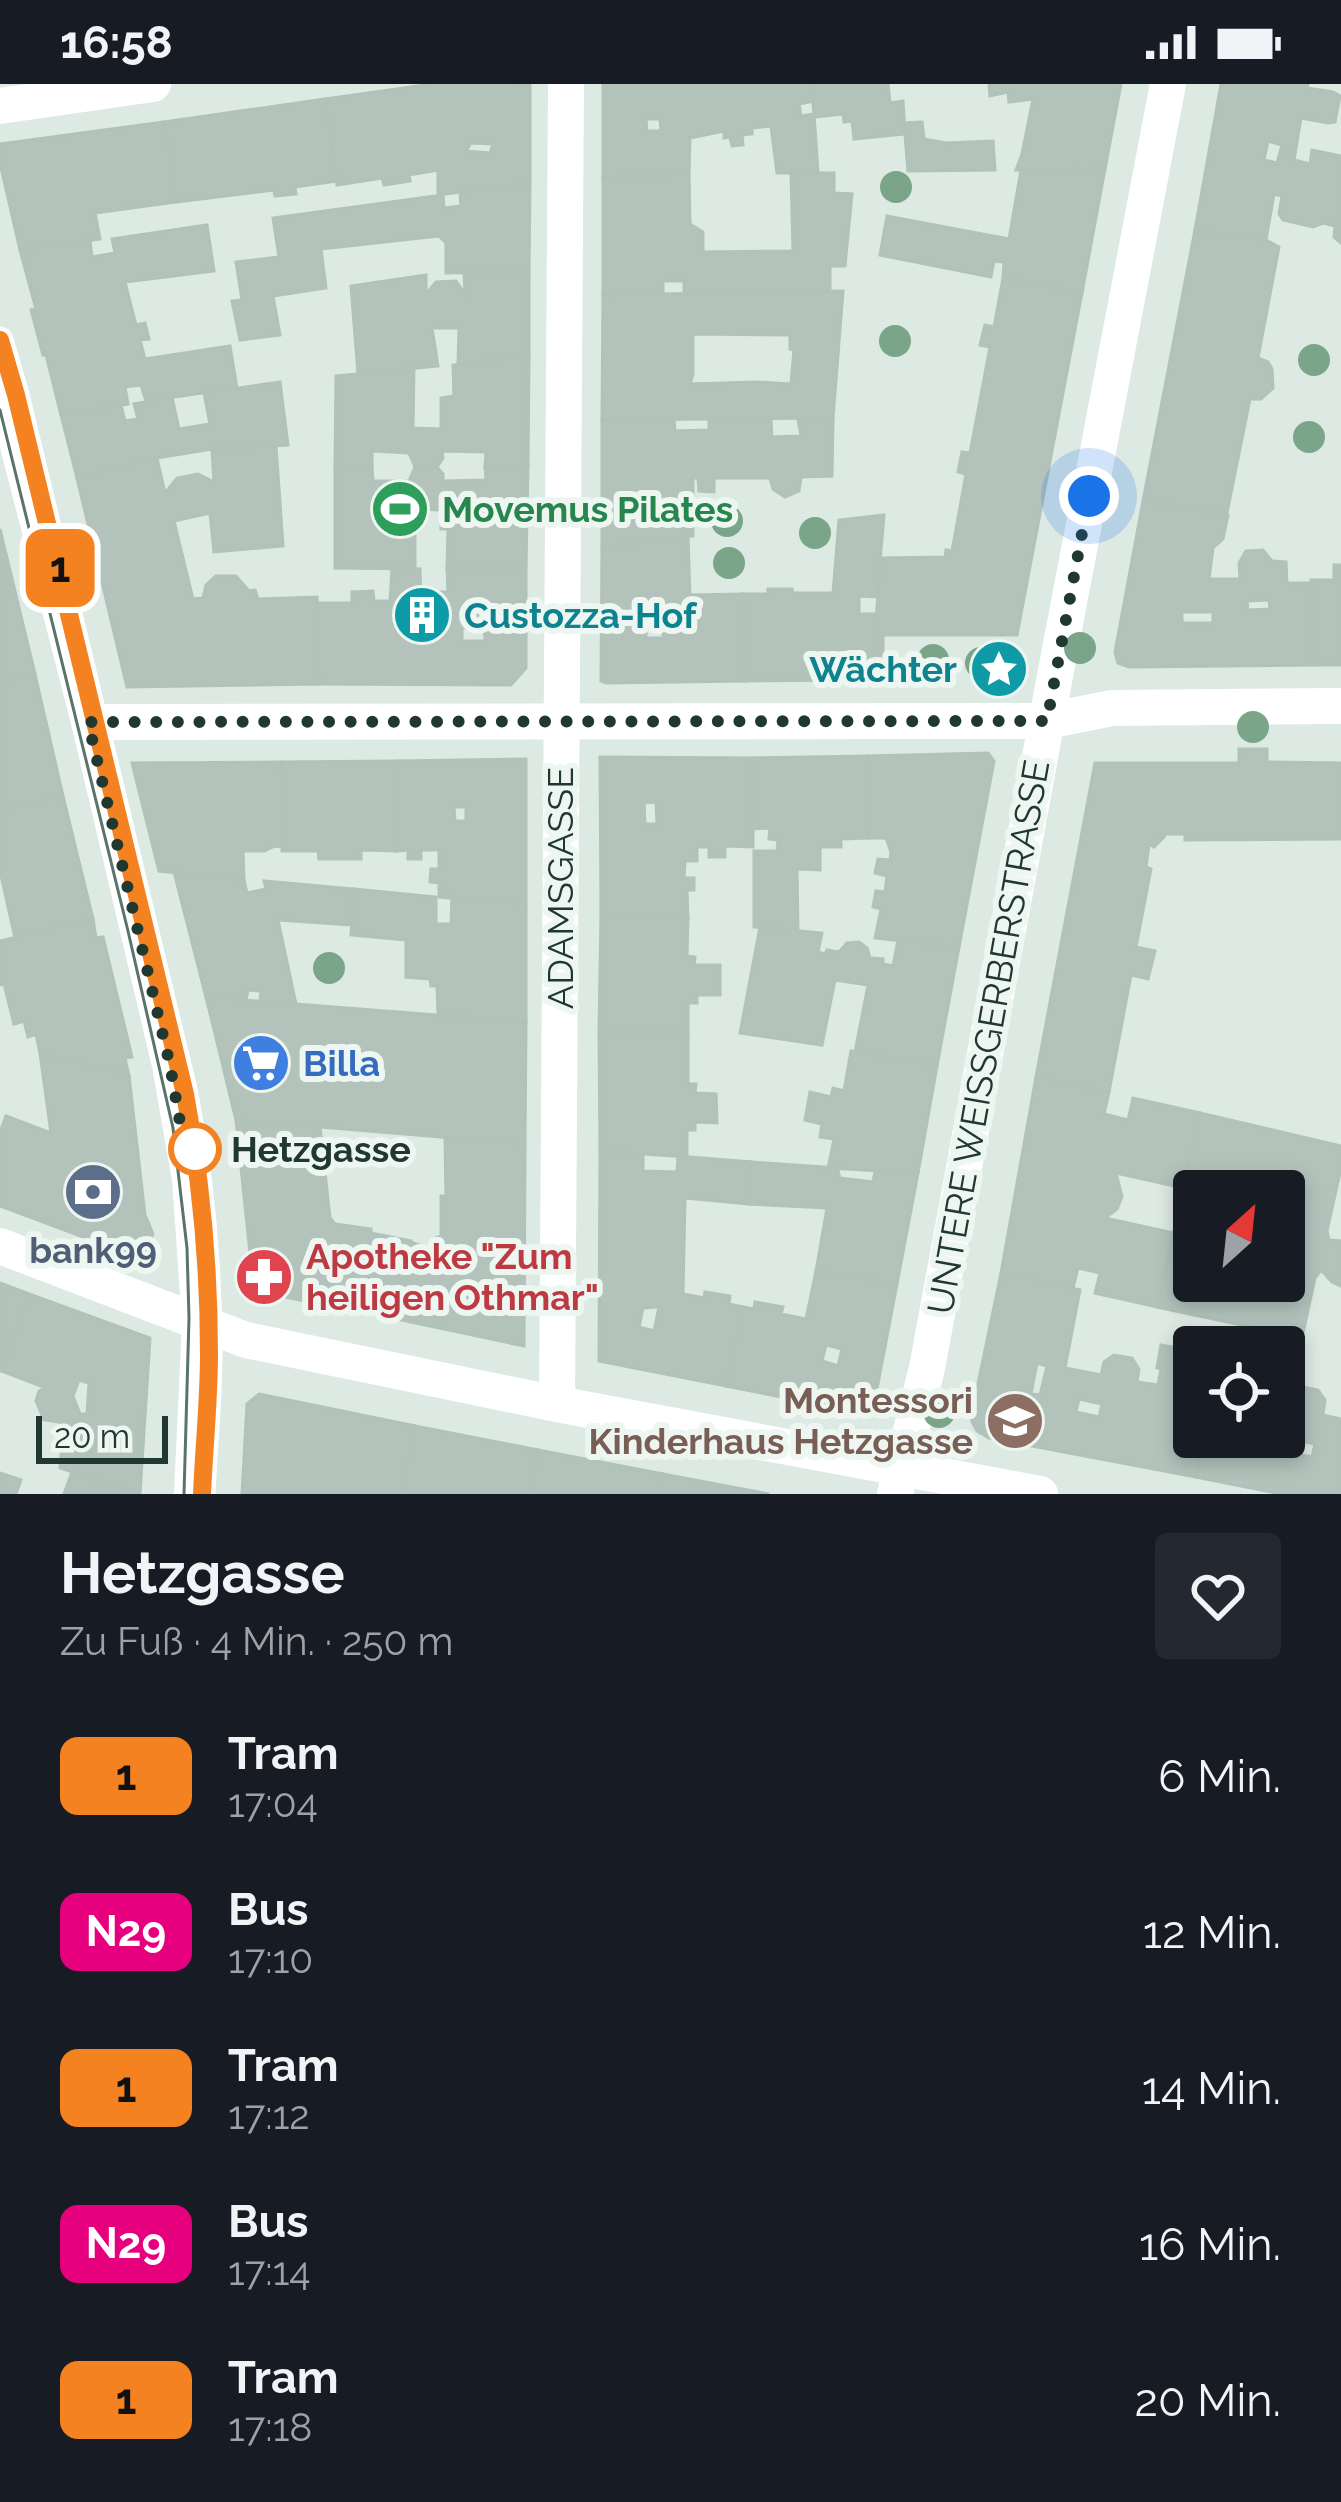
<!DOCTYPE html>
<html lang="de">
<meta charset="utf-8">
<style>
:root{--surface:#171b24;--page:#242831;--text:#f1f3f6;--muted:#9ea1a6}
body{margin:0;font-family:Raleway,sans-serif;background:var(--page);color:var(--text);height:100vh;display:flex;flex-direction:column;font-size:45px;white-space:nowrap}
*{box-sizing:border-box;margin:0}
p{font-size:39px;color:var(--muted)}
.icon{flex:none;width:66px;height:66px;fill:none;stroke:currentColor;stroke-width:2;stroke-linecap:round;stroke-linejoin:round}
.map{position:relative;height:1410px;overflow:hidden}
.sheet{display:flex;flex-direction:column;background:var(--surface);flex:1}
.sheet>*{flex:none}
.badge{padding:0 24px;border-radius:18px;font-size:42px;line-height:78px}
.needle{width:78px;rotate:27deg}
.controls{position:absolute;left:1173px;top:1086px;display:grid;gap:24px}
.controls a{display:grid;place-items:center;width:132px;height:132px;border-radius:12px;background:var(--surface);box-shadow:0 6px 18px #0003;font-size:60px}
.scale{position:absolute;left:36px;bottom:30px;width:132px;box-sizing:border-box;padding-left:12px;border:6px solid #203830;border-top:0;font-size:33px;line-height:42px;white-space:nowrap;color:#203830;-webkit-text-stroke:9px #edf6f1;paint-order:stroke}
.you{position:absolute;width:60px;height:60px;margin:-30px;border:9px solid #fff;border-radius:50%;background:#1a73e8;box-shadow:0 0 0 18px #1a73e833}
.map>.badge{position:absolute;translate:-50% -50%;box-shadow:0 0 0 6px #fff}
.round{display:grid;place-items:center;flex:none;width:126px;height:126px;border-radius:12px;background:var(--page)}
.headline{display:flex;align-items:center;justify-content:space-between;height:204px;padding:0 60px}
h1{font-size:57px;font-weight:700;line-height:90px}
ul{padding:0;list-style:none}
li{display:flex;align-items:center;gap:36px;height:156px;padding:0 60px}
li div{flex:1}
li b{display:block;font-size:45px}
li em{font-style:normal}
li .badge{min-width:132px;font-weight:700;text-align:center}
.status{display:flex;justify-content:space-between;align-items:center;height:84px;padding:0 60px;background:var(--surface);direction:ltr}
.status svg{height:33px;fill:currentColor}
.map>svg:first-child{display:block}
.building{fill:#b3c3bc;stroke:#b0c2b9;stroke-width:3;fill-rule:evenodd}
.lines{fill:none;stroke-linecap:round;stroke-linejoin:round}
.minor{stroke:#fff;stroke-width:36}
.tertiary{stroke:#fff;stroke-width:36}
.tram{stroke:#59746b;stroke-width:3}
.tree{fill:#7ba589}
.line-casing{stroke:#fff;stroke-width:27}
.line{stroke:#f58220;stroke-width:18}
.walk{stroke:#203830;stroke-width:12;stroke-dasharray:0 21.6}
.stop-dot{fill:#fff;stroke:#f58220;stroke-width:6}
.labels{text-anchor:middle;stroke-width:12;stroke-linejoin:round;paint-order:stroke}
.leisure-label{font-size:36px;font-weight:bold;fill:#27864d;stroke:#edf6f1;text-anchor:start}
.culture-label{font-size:36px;font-weight:bold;fill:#0d838f;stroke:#edf6f1;text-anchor:start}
.street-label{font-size:36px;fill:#203830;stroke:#edf6f1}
.shop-label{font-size:36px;font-weight:bold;fill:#366cbe;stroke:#edf6f1;text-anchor:start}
.stop-label{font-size:36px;font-weight:bold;fill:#203830;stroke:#edf6f1;text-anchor:start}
.service-label{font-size:36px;font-weight:bold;fill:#4e5e75;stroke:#edf6f1}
.health-label{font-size:36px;font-weight:bold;fill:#be3a42;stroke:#edf6f1;text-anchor:start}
.education-label{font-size:36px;font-weight:bold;fill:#785e54;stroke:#edf6f1;text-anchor:end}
</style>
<div class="status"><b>16:58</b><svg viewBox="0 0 49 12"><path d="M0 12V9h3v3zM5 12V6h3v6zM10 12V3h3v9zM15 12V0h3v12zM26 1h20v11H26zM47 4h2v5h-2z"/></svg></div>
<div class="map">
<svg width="1341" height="1410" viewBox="0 0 1341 1410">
<rect width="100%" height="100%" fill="#dde9e3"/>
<!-- building -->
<g class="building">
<path d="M432,0L530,1V99L438,111V86L409,91L410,97L384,101L382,94L337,101L325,15ZM471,59L493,60L490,69L466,67Z"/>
<path d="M603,0H812L814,17L799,20L801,32L814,30L818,89H777L771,42L752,44V50L742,51L743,61L732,62L730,53L724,54V47L690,54L689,90L603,94ZM646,35H660L661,47H647Z"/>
<path d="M812,0H888L890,19L903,17L905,50L854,55L852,37L844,38L843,30L814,33Z"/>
<path d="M989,0H1121L1105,85L1016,86L1022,70L1033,15L1009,18L1008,8L990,12Z"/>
<path d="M1221,0H1308L1307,4L1333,8L1340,12L1335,38L1328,39L1301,34L1294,76L1310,80L1312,66L1341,72V159L1334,153L1335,142L1323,139L1313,143L1283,136L1279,130L1282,112L1274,110L1266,156L1195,146ZM1268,57L1282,61L1277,79L1264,76Z"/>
<path d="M325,15L337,97L295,103L296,110L275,112L274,106L176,118L164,38Z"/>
<path d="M164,38L176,118L95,129L100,155L20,166L0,79V60Z"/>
<path d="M922,38L924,55L946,59L993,57L995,86L908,87L904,39Z"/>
<path d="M1105,85L1082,209L1003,194L1004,178L994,177L991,193L880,171L887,132L1009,155L1021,86Z"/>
<path d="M791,89H834V109L852,110L845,182H830V207L684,210V197H663V210L603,211V94L689,90L690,140L703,148V168L793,167Z"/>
<path d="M530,99L529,188L446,189V159L439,152L321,165L326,204L273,212L280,251L240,256L232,217L242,216L236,178L279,173L273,134L443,111L444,124L461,122L460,109Z"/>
<path d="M207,141L214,187L125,198L136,241L145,239L149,255L140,256L145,275L230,262L237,304L146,317L141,301L125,303L128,320L61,331L46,271H43L31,226L36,225L20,166L90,156L92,173L115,169L112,155Z"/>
<path d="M1195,146L1266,156L1279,163L1258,274L1268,278L1272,285L1273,304L1261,315H1250L1227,429L1143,417Z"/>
<path d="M529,188V272L458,280L459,244H432L438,282L358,290L351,202L426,191V210L436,198L456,197L465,210L464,189Z"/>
<path d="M1003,194L1082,209L1017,551H883V596H871L881,474L945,473L946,466L952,467L966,390L958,388L962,368L970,369L990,263L980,261L985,241L994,243Z"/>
<path d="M843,207L833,334L602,336L603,211ZM693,250L790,251V265L794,266L791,300L756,298L690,300L693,290Z"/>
<path d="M529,272L528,382L485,383L486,368L442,367L443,374L437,383H415L409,369L372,367V383H335L336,292L414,284L413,344L441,345V314L454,312L453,281Z"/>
<path d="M280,298L288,361L212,365L157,374L77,394L61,331L121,321L125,337L138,335L134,320L172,313L179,345L210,340L204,309Z"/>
<path d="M833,334L832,392L801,393L799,407L785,413L773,405L770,394H714V408L699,407L698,394H693V452L602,463V336H674L675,347L709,346V336L771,335L772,353L801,352L798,335Z"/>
<path d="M276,362L283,462L214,468L210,429L174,437L193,515L203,514L206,501L216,492H236L249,507L255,506L258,515L317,513L319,600L127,603L77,394L157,374L165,409L177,394L198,390L214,398L212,365Z"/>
<path d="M528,382L526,483L447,484L448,445H441V426L415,425V485L335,484V383H372L373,397H409L415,383H437L443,390V397L486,396L485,383Z"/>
<path d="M1143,417L1228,431L1223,455L1213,464L1209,495H1240L1239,479L1246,467L1263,466L1272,477L1286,478L1287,499H1311L1313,581L1129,583L1118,579L1115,568ZM1269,516L1270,525L1248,526L1247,517ZM1182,528H1213V539H1182Z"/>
<path d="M884,431L877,513L859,512V530H875L871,596L745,597L743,510H768V505H792L793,509H833L839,436Z"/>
<path d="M0,445L35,590L0,598Z"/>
<path d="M688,453L690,511L743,510L745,597L606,599L601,597L602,463ZM646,542H663V554H646Z"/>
<path d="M1334,481H1341V581H1313L1311,496H1334Z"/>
<path d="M526,483V584L511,601L319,600L318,519H352V508L373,507L374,517H390L392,484L420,485L421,517H440V508H448L447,484ZM484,543L485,557H462V544Z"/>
<path d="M35,590L63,712L0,726V598Z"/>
<path d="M1239,665H1267V678L1341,679V755L1185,756V750H1160L1164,753L1154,763L1149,760L1146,783L1151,785L1136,863L1155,867L1148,895L1131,891L1109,1008L1036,993L1095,679H1239Z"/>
<path d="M988,669L994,677L959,863L875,854L881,825L873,823L876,807L885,808L887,792L875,789L878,775L890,776L891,768L886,754H868V672Z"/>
<path d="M868,672V754L841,755V763H820V786L797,785L798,847L754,843V767H777L778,756L769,755L770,744L753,745V674Z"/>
<path d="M600,673L753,674V763L725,762V773H709V763H697V777H685L684,794H694V806H687L688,835L601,829ZM656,718L657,740H645L644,719Z"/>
<path d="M526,675V820L439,813V799L430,798L431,785H439V766H421V775H408V766L397,767V677ZM454,723H466V737H455Z"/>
<path d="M397,677V767L361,766V775H319L318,767H282L281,678Z"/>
<path d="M281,678L282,763L275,762L264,767H243L244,796L159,787L132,679Z"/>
<path d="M63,712L93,835L15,854L0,787V726Z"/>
<path d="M174,788L244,796L247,809L266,805L264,797L354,805L351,841L278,836L296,920L260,917L261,907L248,906L246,916L206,913Z"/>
<path d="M354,805L436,813V840H451L452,813L526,820V938L438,930L437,902H431L430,895L406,893V856L351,851Z"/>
<path d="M601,829L688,835L687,872L695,873L694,881H720V911H697V919H688V949L599,948Z"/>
<path d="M93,835L96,854L103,853L132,973L125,974L129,992L40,969L36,950L28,953L24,937L14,940L4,900L0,901V857Z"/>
<path d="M760,843L822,849L818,868L825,870L827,866L839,868L847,859L859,858L867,864L870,874L883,875V880L893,882L898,856L959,863L937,982L855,968L868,901L835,896L822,961L740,949Z"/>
<path d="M206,913L526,938L525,1060L236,1036Z"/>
<path d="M599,948L688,949V1000H696L695,1009L716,1010L717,1039L695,1038V1046H687V1073L600,1067Z"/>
<path d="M851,967L937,982L918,1089L828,1084L834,1055L820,1053L822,1040L805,1036L810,1008L831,1013L833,1004L844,1007Z"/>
<path d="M40,969L129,992L145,1131L153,1150L146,1165L138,1171L122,1172L110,1163L0,1122V1048L6,1032L51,1049Z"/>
<path d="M1036,993L1109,1008L1104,1030L1128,1036L1133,1014L1200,1029L1183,1104L1116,1089L1122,1113L1117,1125L1105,1134L1173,1149L1157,1223L1095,1209L1100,1189L1078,1184L1073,1204L1001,1189Z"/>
<path d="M1200,1029L1341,1062V1084L1327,1147L1329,1156L1341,1157V1202L1332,1198L1321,1186L1315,1194L1302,1254L1157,1223ZM1194,1107H1284V1197H1194Z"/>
<path d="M236,1036L320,1043L330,1134L335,1140L371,1145V1149L411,1157V1238L254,1207Z"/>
<path d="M445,1054L525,1060L524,1262L411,1238V1158L428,1164L433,1155L441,1152V1112H446Z"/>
<path d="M600,1067L643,1070V1087L677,1088L678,1072L751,1078L750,1120L685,1114L683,1210L704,1214L705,1208L730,1212L729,1220L743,1223L726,1302L599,1277ZM659,1223L654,1247L639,1243L643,1224Z"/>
<path d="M751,1078L837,1084L840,1094L873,1098L875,1087L918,1089L897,1200L816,1187L827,1124L750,1120Z"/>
<path d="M816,1187L897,1200L872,1331L726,1302L743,1223L754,1225L755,1218L783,1223L781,1230L806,1235ZM826,1261L842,1265L838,1282L822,1277Z"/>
<path d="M1001,1189L1080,1206L1065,1284L1101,1291L1104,1278L1114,1271L1132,1274L1139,1285L1137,1298L1158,1301L1161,1285L1157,1284L1161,1261L1194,1267L1191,1309L1194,1310V1353H1204L1196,1393L989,1354L977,1347L972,1338L973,1324ZM1037,1279L1047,1282L1040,1311L1031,1310ZM1079,1315L1102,1320L1099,1333L1076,1328Z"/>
<path d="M0,1199L29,1210L2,1287L0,1286Z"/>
<path d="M29,1210L150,1254L140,1410L60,1384L63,1345L59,1338L44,1336L36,1317L39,1307L46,1304L2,1287ZM79,1296L89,1299L87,1330H80L73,1312Z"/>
<path d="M1297,1302L1318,1306L1325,1316L1323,1331L1341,1335V1410H1281L1196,1393L1204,1353H1284V1324L1289,1309ZM1295,1356L1315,1360L1312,1373L1292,1369Z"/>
<path d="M259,1310L415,1342L402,1410H242L247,1320Z"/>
<path d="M415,1342L538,1366L530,1410H402Z"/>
<path d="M538,1366L663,1390L659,1410H530Z"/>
<path d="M72,1388L137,1410H64Z"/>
<path d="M0,1389L21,1396L16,1410H0Z"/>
<path d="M663,1390L769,1410H659Z"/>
</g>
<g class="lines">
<!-- minor -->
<g class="minor">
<path d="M0,22L153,0"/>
<path d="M89,638L1047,637L1112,624L1341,622"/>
<path d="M0,1162L246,1256L557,1320L1040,1410"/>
<path d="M557,1320L566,0"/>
<path d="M895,1410L927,1284L1055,592L1168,0"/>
</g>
<!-- tertiary -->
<path class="tertiary" d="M0,291L89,638L170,981L185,1067L190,1095L200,1238L192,1410"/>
<!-- tram -->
<g class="tram">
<path d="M0,256L16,311L98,638L194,1057L207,1181L209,1267L202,1410"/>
<path d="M0,326L128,847L173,1044L187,1164L189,1234L184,1410"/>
</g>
</g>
<!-- trees -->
<g class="tree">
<circle cx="896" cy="103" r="16"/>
<circle cx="895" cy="257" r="16"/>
<circle cx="1314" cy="276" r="16"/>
<circle cx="1309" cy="353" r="16"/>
<circle cx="727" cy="437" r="16"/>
<circle cx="815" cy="449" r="16"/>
<circle cx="729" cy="479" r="16"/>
<circle cx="1080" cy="564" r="16"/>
<circle cx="933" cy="576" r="16"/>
<circle cx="981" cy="579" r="16"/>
<circle cx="1253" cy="643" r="16"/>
<circle cx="329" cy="884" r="16"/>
<circle cx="939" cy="1328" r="16"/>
</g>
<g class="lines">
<!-- line casing -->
<g class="line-casing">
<path id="line" d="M0,256L16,311L185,1010C201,1095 209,1182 209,1270C209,1317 204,1363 202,1410"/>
</g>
<!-- line -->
<use href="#line" class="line"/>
<!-- walk -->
<path class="walk" d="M195,1065L185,1067L170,981L88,638L1047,637L1089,412"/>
</g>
<!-- icons -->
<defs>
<g id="stadium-disc" transform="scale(3)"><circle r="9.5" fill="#2e9e5b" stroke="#edf6f1"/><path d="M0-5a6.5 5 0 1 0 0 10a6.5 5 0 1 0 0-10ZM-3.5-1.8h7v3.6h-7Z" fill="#fff"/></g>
<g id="building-disc" transform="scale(3)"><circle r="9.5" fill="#0f9aa8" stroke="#edf6f1"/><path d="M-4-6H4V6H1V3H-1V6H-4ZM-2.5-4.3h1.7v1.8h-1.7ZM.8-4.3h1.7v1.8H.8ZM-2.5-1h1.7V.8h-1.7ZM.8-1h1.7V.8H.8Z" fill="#fff"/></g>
<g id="sight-disc" transform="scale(3)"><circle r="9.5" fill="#0f9aa8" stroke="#edf6f1"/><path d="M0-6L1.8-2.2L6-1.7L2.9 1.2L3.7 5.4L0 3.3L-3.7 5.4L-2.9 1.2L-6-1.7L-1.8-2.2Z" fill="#fff"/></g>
<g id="supermarket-disc" transform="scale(3)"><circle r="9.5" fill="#3f7fe0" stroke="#edf6f1"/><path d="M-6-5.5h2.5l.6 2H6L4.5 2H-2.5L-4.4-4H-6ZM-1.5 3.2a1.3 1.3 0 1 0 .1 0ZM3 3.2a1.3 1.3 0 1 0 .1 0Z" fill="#fff"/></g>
<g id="bank-disc" transform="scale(3)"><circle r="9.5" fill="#5c6f8a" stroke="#edf6f1"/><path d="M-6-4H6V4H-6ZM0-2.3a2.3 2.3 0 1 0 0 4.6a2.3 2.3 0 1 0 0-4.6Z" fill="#fff"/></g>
<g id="pharmacy-disc" transform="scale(3)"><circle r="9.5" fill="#e0444e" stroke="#edf6f1"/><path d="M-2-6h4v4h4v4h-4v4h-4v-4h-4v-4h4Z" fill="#fff"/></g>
<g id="school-disc" transform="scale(3)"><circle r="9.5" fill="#8d6e63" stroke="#edf6f1"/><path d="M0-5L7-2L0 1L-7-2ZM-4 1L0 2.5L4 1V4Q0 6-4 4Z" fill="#fff"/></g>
</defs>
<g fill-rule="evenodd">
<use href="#stadium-disc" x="400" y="425"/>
<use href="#building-disc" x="422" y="531"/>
<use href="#sight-disc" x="999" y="585"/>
<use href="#supermarket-disc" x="261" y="979"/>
<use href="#bank-disc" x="93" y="1108"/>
<use href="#pharmacy-disc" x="264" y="1193"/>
<use href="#school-disc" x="1015" y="1337"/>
</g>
<!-- markers -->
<circle class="stop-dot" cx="195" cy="1065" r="24"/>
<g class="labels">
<!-- leisure labels -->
<g class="leisure-label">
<text x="442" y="438">Movemus Pilates</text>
</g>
<!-- culture labels -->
<g class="culture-label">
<text x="464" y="544">Custozza-Hof</text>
<text x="957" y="598" text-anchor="end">Wächter</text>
</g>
<!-- street labels -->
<g class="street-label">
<text transform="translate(560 804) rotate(-90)" y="13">ADAMSGASSE</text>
<text transform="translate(988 953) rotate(-80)" y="13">UNTERE WEISSGERBERSTRASSE</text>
</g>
<!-- shop labels -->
<g class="shop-label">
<text x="303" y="992">Billa</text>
</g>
<!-- stop labels -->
<g class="stop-label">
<text x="231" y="1078">Hetzgasse</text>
</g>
<!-- service labels -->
<g class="service-label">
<text x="93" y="1179">bank99</text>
</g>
<!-- health labels -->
<g class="health-label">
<text x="306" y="1185">Apotheke "Zum<tspan x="306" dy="41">heiligen Othmar"</tspan></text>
</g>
<!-- education labels -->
<g class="education-label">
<text x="973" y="1329">Montessori<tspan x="973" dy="41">Kinderhaus Hetzgasse</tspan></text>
</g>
</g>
</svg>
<div class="controls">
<a><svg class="needle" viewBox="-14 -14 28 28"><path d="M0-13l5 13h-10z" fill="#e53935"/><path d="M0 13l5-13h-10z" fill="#9ea1a6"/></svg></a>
<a><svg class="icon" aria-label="locate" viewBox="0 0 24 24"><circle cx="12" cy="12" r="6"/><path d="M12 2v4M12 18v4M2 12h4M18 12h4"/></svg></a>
</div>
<div class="scale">20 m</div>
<div class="you" style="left:1089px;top:412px"></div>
<b class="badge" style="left:60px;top:484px;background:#f58220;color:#111">1</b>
</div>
<section class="sheet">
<div class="headline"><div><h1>Hetzgasse</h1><p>Zu Fuß · 4 Min. · 250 m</p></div><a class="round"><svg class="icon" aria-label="heart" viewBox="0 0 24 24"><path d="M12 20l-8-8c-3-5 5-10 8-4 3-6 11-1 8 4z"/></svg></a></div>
<ul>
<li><span class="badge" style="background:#f58220;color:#111">1</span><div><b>Tram</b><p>17:04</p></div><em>6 Min.</em></li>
<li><span class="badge" style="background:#e6007e;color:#fff">N29</span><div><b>Bus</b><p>17:10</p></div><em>12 Min.</em></li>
<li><span class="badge" style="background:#f58220;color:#111">1</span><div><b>Tram</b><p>17:12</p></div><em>14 Min.</em></li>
<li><span class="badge" style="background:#e6007e;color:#fff">N29</span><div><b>Bus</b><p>17:14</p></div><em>16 Min.</em></li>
<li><span class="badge" style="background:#f58220;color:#111">1</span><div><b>Tram</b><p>17:18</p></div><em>20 Min.</em></li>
</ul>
</section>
